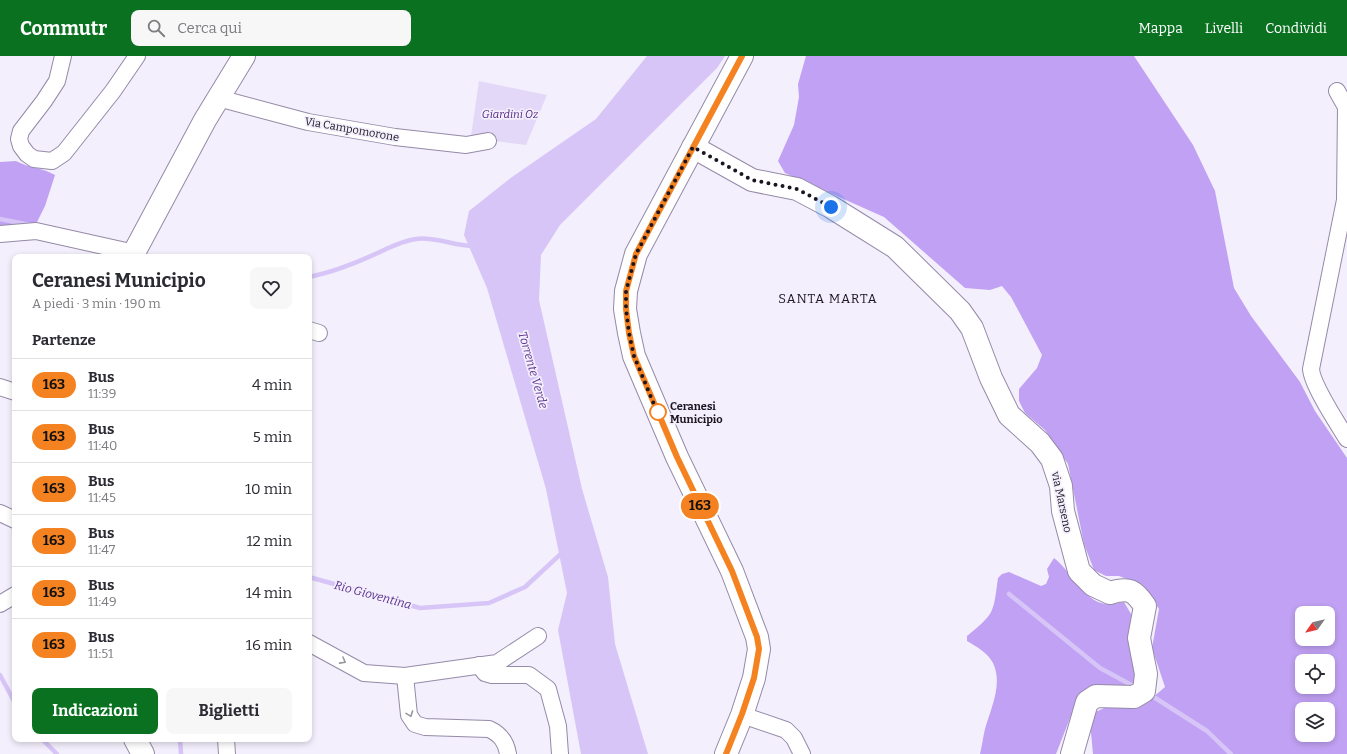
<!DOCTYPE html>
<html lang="it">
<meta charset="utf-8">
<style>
:root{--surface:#fff;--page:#f7f7f7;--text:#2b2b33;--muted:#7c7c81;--line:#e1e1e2;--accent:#0a7121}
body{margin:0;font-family:Bitter,serif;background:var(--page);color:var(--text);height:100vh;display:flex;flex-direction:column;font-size:15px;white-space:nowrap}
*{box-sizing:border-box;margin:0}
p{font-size:13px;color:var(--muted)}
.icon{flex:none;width:22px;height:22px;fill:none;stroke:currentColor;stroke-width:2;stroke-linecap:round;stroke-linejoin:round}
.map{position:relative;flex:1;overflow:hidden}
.side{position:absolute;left:12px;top:198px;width:300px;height:488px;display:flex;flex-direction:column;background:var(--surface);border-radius:8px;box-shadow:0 2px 6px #0003}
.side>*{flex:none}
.badge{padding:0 8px;border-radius:13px;font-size:14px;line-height:26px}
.needle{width:26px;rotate:236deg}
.tools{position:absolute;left:1295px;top:550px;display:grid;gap:8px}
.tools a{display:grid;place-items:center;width:40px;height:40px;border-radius:8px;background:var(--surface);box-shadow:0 2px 6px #0003;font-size:20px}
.you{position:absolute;width:20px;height:20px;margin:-10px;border:3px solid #fff;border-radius:50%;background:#1a73e8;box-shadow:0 0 0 6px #1a73e833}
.map>.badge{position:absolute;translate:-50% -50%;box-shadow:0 0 0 2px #fff}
h2{padding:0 20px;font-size:15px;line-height:36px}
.round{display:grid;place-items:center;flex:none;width:42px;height:42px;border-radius:8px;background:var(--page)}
.head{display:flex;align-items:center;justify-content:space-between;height:68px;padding:0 20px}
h1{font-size:19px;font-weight:700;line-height:30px}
.cta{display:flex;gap:8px;margin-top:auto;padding:8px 20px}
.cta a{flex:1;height:46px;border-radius:8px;background:var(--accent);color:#fff;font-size:16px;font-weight:700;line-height:46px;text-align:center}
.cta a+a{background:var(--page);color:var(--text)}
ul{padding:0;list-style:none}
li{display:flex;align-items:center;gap:12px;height:52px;padding:0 20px;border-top:1px solid var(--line)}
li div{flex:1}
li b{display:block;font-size:15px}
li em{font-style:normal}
li .badge{min-width:44px;font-weight:700;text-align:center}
header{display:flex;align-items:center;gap:24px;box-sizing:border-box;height:56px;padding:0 20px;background:var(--accent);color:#fff}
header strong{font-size:19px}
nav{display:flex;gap:22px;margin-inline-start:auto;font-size:14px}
.search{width:280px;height:36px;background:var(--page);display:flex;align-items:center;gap:10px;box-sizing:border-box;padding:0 14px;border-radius:8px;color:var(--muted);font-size:15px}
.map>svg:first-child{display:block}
.green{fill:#e3d8f7}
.forest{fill:#c1a1f3;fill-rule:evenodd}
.water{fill:#d7c5f7}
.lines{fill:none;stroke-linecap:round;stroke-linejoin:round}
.stream{stroke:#d7c5f7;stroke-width:4.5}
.street-casing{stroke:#958aa8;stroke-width:18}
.secondary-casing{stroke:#958aa8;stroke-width:24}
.street{stroke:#fff;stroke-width:16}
.secondary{stroke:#fff;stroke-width:22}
.oneway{stroke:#98969b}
.line-casing{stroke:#fff;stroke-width:9}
.line{stroke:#f58220;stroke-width:6}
.walk{stroke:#1a1520;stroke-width:4;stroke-dasharray:0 7.2}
.stop-dot{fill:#fff;stroke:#f58220;stroke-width:2}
.labels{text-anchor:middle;stroke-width:3.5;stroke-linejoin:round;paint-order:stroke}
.park-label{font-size:11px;font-style:italic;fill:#532784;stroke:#f3effc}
.street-label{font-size:11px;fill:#1a1520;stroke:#f3effc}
.stop-label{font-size:11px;font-weight:bold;fill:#1a1520;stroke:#f3effc;text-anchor:start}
.water-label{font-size:12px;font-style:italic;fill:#5d3290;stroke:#f3effc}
.quarter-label{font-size:13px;letter-spacing:1px;fill:#1a1520;stroke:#f3effc}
</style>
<header>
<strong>Commutr</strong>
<div class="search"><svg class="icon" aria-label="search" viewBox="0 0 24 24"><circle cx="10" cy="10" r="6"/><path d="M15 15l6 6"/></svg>Cerca qui</div>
<nav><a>Mappa</a><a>Livelli</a><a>Condividi</a></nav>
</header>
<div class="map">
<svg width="1347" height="698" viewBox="0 0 1347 698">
<rect width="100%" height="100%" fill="#f3effc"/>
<!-- green -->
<path class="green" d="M479,25L547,39L526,89L495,85L492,77L471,80Z"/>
<!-- forest -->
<g class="forest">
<path d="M806,0H1134L1193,89L1215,135L1234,232L1251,260L1300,326L1315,355L1347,402V698H1093L1090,666L1095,656L1107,651L1145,648L1165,631L1152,592L1159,553L1143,529L1119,520H1106L1094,514L1084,488L1068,408L1045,374L1025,357L1019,345V333L1037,312L1042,299L1011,241L1002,230L990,234L965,232L884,161L785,117L778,105L794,69L799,41L798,28ZM1302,557H1328V583H1302ZM1302,605H1328V631H1302ZM1302,653H1328V679H1302Z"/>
<path d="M16,105C29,112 43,112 55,119L45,150L36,168L0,170V106Z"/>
<path d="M1054,502C1070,514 1084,545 1105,548C1111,549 1118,547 1124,546L1131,558L1130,587L1137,630L1082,638L1074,652L1056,698H980C982,690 983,681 985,673C991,652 1003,628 993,607C988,597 976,590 967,585V580C995,557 993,558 998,522L1002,518L1009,516L1041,530L1046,528L1049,521L1047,513Z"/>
</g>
<!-- water -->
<path class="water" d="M647,0H725L717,12L560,169L541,199L539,244L582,433L608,521L615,588L648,698H581L558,574L567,537L546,433L487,232L464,179L469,155L512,121L596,63Z"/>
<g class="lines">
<!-- stream -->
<g class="stream">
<path d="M0,163L30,169"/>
<path d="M309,221C334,216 361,205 384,194C395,189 403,185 416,183C433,180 455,190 473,190"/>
<path d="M309,521L420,552L489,547L525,531L564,495"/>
<path d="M1009,538L1100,612L1137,632"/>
<path d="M0,619L15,647"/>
<path d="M1149,638L1207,675L1231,698"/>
<path d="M42,683L57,698"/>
<path d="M180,683L181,698"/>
</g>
<!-- street casing -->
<g class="street-casing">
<g id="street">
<path d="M63,0L57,25L44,45L21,75L19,83L21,90L27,98L34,103L52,105L64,97L113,35L137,0"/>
<path d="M1337,35L1346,51L1345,144L1311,313C1312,329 1338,368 1347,383"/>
<path d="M218,42L308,66L395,81L466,89L488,85"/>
<path d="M0,178L36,175L135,197"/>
<path d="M309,274L319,277"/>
<path d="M0,331L15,336"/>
<path d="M0,457L15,464"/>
<path d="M0,548L15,539"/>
<path d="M309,587L364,617L405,620L497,607L538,580"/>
<path d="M479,609L485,617L492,619H529L548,633L558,670L560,698"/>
<path d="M405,620L409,659L415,668L425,671L489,673C500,678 506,685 508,698"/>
<path d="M742,659L786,674L794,682L802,698"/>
<path d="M226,683L227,698"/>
</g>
</g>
<!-- secondary casing -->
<g class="secondary-casing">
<g id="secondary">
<path d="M693,91L752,124L797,133L831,151L895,191L960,255L972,272L991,322L1009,359L1040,387L1052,403L1061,430L1063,455L1079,515L1093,529L1110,537C1129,531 1134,534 1145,550L1139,582L1146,618L1144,635L1134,641L1096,640L1087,646L1072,698"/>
<path d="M134,201L136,193L205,64L244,0"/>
<path d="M135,683L143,698"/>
<path d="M726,698L742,659L754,622L759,593L757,581L732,515L677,401L634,300L629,277L625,253L626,235L636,198L742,0"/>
</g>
</g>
<!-- street -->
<use href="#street" class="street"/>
<!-- secondary -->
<use href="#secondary" class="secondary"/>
</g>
<!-- one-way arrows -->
<defs><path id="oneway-chevron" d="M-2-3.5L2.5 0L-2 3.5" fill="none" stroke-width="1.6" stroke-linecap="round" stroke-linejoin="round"/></defs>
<g class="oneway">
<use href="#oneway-chevron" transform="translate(343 605) rotate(29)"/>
<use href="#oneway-chevron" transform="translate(410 658) rotate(70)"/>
</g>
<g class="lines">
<!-- line casing -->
<g class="line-casing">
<path id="line" d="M726,698L742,658L754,622L759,593L757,581L732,515L677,401L634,300L629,277L626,253V235L636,198L742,0"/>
</g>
<!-- line -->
<use href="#line" class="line"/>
<!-- walk -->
<path class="walk" d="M658,356V358L634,300L629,277L626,253V235L636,198L693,91L752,124L797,133L831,151"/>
</g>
<!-- markers -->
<circle class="stop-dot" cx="658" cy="356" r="8"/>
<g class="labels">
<!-- park labels -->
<g class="park-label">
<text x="510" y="62">Giardini Oz</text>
</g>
<!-- street labels -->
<g class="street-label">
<text transform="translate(352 73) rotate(10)" y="4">Via Campomorone</text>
<text transform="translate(1062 446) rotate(78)" y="4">via Marseno</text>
</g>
<!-- stop labels -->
<g class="stop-label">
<text x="670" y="354">Ceranesi<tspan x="670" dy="13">Municipio</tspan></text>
</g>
<!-- water labels -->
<g class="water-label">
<text transform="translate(533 314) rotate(74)" y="4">Torrente Verde</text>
<text transform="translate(373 539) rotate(15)" y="4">Rio Gioventina</text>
</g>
<!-- quarter labels -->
<g class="quarter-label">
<text x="828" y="247">SANTA MARTA</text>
</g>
</g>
</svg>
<div class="tools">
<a><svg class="needle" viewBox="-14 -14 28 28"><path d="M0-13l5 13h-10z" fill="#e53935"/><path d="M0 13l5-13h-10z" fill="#7c7c81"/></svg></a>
<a><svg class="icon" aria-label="locate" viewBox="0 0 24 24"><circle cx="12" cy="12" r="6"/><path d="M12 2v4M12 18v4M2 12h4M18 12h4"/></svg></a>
<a><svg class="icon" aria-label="layers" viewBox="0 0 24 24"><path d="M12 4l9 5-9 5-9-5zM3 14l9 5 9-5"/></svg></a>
</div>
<div class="you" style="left:831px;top:151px"></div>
<b class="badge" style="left:700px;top:450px;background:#f58220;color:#111">163</b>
<section class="side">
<div class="head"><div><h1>Ceranesi Municipio</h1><p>A piedi · 3 min · 190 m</p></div><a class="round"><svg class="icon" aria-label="heart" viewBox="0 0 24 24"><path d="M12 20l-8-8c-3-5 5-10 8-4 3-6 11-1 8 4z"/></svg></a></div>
<h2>Partenze</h2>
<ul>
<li><span class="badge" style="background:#f58220;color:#111">163</span><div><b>Bus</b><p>11:39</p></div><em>4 min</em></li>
<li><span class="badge" style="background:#f58220;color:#111">163</span><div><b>Bus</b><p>11:40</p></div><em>5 min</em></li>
<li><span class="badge" style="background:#f58220;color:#111">163</span><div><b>Bus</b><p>11:45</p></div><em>10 min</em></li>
<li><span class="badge" style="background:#f58220;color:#111">163</span><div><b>Bus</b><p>11:47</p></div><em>12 min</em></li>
<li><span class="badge" style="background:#f58220;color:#111">163</span><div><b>Bus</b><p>11:49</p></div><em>14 min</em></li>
<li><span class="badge" style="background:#f58220;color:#111">163</span><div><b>Bus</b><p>11:51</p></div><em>16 min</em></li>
</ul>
<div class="cta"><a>Indicazioni</a><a>Biglietti</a></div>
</section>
</div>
